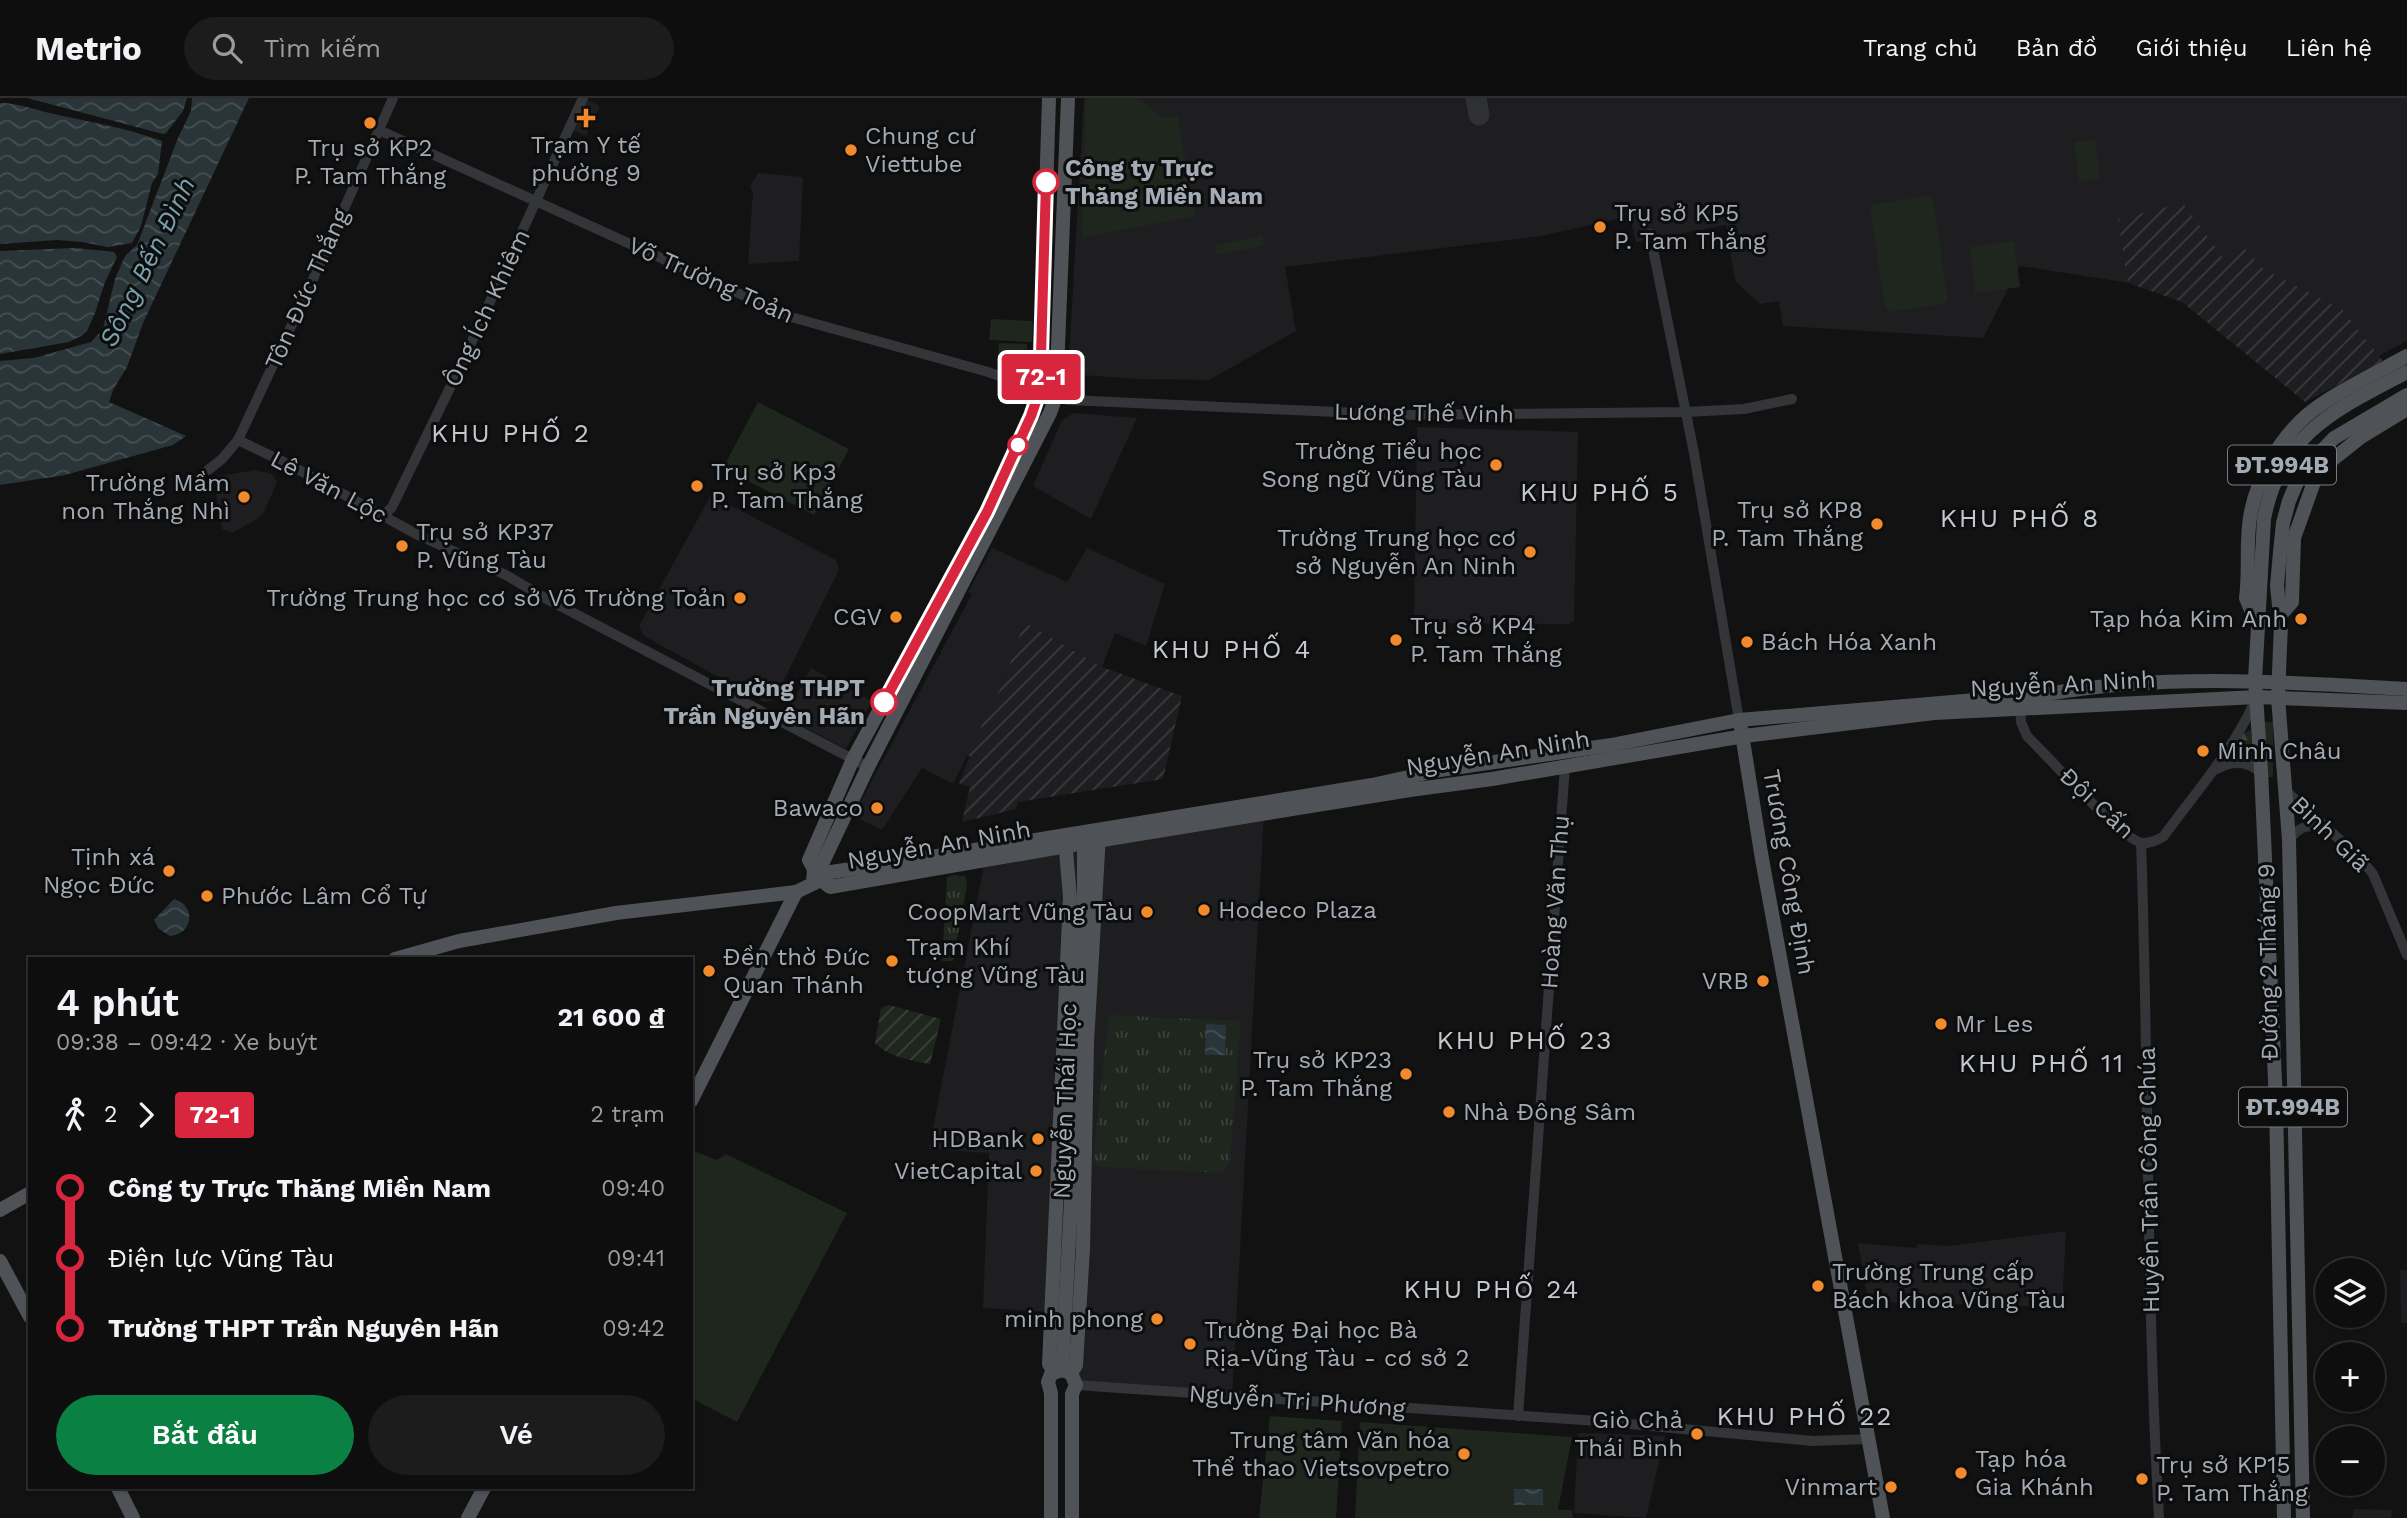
<!DOCTYPE html>
<html lang="vi">
<meta charset="utf-8">
<style>
:root{--surface:#0e0e0e;--page:#1c1c1c;--text:#f1f3f6;--muted:#9b9c9e;--line:#2e2e2e;--accent:#0b8043}
body{margin:0;font-family:"Work Sans",sans-serif;background:var(--page);color:var(--text);height:100vh;display:flex;flex-direction:column;font-size:26px;white-space:nowrap}
*{box-sizing:border-box;margin:0}
p{font-size:23px;color:var(--muted)}
.icon{flex:none;width:38px;height:38px;fill:none;stroke:currentColor;stroke-width:2;stroke-linecap:round;stroke-linejoin:round}
.map{position:relative;flex:1;overflow:hidden}
.sheet{position:absolute;left:28px;top:859px;width:665px;height:532px;display:flex;flex-direction:column;background:var(--surface);border-radius:0px;box-shadow:0 2px 5px #0004,0 0 0 2px var(--line)}
.sheet>*{flex:none}
.badge{padding:0 14px;border-radius:5px;font-size:24px;line-height:46px}
.fabs{position:absolute;left:2315px;top:1160px;display:grid;gap:14px}
.fabs a{display:grid;place-items:center;width:70px;height:70px;border-radius:50%;background:var(--surface);box-shadow:0 2px 5px #0004,0 0 0 2px var(--line);font-size:35px}
.map>.badge{position:absolute;translate:-50% -50%;box-shadow:0 0 0 4px #fff}
.legs{display:flex;align-items:center;gap:10px;height:77px;padding:0 28px;font-size:23px}
.legs p{margin-inline-start:auto}
.head{display:flex;align-items:center;justify-content:space-between;height:119px;padding:0 28px}
h1{font-size:38px;font-weight:600;line-height:52px}
.primary-button{display:flex;gap:14px;margin-top:auto;padding:14px 28px}
.primary-button a{flex:1;height:80px;border-radius:42px;background:var(--accent);color:#fff;font-size:28px;font-weight:600;line-height:80px;text-align:center}
.primary-button a+a{background:var(--page);color:var(--text)}
ul{padding:0 28px;list-style:none}
li{display:flex;align-items:center;gap:24px;height:70px;font-size:26px}
li i{display:grid;place-items:center;width:10px;height:100%;margin:0 9px;background:currentColor}
li i::after{content:'';width:18px;height:18px;margin:-9px;border:5px solid;border-radius:50%;background:var(--surface)}
li p{margin-inline-start:auto}
li:first-child i{background:linear-gradient(#0000 50%,currentColor 0)}
li:last-child i{background:linear-gradient(currentColor 50%,#0000 0)}
header{display:flex;align-items:center;gap:42px;box-sizing:border-box;height:98px;padding:0 35px;background:var(--surface);border-bottom:2px solid var(--line)}
header strong{font-size:33px}
nav{display:flex;gap:38px;margin-inline-start:auto;font-size:24px}
.search{width:490px;height:63px;background:var(--page);display:flex;align-items:center;gap:18px;box-sizing:border-box;padding:0 24px;border-radius:38px;color:var(--muted);font-size:26px}
.map>svg:first-child{display:block}
.built{fill:#1e1e20}
.industrial{fill:url(#industrial-furrows)}
.grass{fill:#1e261e}
.forest{fill:url(#forest-firs)}
.park{fill:url(#park-tufts)}
.garden{fill:url(#garden-furrows)}
.water{fill:url(#water-waves)}
.lines{fill:none;stroke-linecap:round;stroke-linejoin:round}
.taxiway{stroke:#2e3032;stroke-width:21}
.minor{stroke:#333538;stroke-width:10}
.major{stroke:#4f5257;stroke-width:14}
.line-1-casing{stroke:#fff;stroke-width:16}
.line-1{stroke:#d7263d;stroke-width:10}
.poi-dot{fill:#f18a2c;stroke:#0d0d0e;stroke-width:2.5}
.stop-1-dot{fill:#fff;stroke:#d7263d;stroke-width:3.5}
.labels{text-anchor:middle;stroke-width:6;stroke-linejoin:round;paint-order:stroke}
.shield{fill:#0d0d0e;stroke:#767c82;stroke-width:2}
.shield-label{font-size:23px;font-weight:bold;fill:#a3abb4}
.poi-label{font-size:24px;fill:#a3abb4;stroke:#0d0d0e;text-anchor:end}
.stop-label{font-size:24px;font-weight:bold;fill:#a3abb4;stroke:#0d0d0e;text-anchor:start}
.street-label{font-size:24px;fill:#a3abb4;stroke:#0d0d0e}
.water-label{font-size:26px;font-style:italic;fill:#79a0af;stroke:#0d0d0e}
.neighbourhood-label{font-size:26px;letter-spacing:2px;fill:#c4c9d0;stroke:#0d0d0e}
</style>
<header>
<strong>Metrio</strong>
<div class="search"><svg class="icon" aria-label="search" viewBox="0 0 24 24"><circle cx="10" cy="10" r="6"/><path d="M15 15l6 6"/></svg>Tìm kiếm</div>
<nav><a>Trang chủ</a><a>Bản đồ</a><a>Giới thiệu</a><a>Liên hệ</a></nav>
</header>
<div class="map">
<svg width="2407" height="1420" viewBox="0 0 2407 1420">
<defs>
<pattern id="industrial-furrows" width="10" height="10" patternUnits="userSpaceOnUse" patternTransform="scale(1.75)"><rect width="10" height="10" fill="#1e1e20"/><path d="M-1 1l2-2M0 10L10 0M9 11l2-2" fill="none" stroke="#3c3c3e"/></pattern>
<pattern id="forest-firs" width="22" height="20" patternUnits="userSpaceOnUse" patternTransform="scale(1.75)"><rect width="22" height="20" fill="#1e261e"/><path d="M5 1l3.5 6h-7zM16 11l3.5 6h-7z" fill="#3c433c"/></pattern>
<pattern id="park-tufts" width="24" height="20" patternUnits="userSpaceOnUse" patternTransform="scale(1.75)"><rect width="24" height="20" fill="#1e261e"/><path d="M3 7l-1-3M5 7V3M7 7l1-3M15 17l-1-3M17 17v-4M19 17l1-3" fill="none" stroke="#3c433c"/></pattern>
<pattern id="garden-furrows" width="10" height="10" patternUnits="userSpaceOnUse" patternTransform="scale(1.75)"><rect width="10" height="10" fill="#1e261e"/><path d="M-1 1l2-2M0 10L10 0M9 11l2-2" fill="none" stroke="#3c433c"/></pattern>
<pattern id="water-waves" width="16" height="10" patternUnits="userSpaceOnUse" patternTransform="scale(1.75)"><rect width="16" height="10" fill="#2a3539"/><path d="M0 5q4-4 8 0t8 0" fill="none" stroke="#465053"/></pattern>
</defs>
<rect width="100%" height="100%" fill="#121213"/>
<!-- built -->
<g class="built">
<path d="M1084,0H2407V243L2325,286L2206,197L2020,168L1983,240L1783,228L1779,203L1760,206L1735,183L1726,127L1636,144L1630,118L1541,138L1285,169L1296,233L1209,282L1137,281L1068,276Z"/>
<path d="M585,1L600,8L586,38L572,32Z"/>
<path d="M758,75L803,79L799,163L748,166L753,94L750,89Z"/>
<path d="M1074,315L1137,320L1091,421L1033,388L1062,322Z"/>
<path d="M1417,329L1578,334L1574,523L1569,526L1414,525Z"/>
<path d="M255,372L272,376L277,384L264,414L259,420L232,435L222,431L213,379Z"/>
<path d="M711,397L836,462L839,472L774,602L764,604L644,538L639,528Z"/>
<path d="M992,450L1067,484L1087,450L1165,486L1146,548L1115,535L1102,569L1024,524L1004,583L953,686L922,670L882,732L853,718L972,496L968,494Z"/>
<path d="M811,570L872,603L846,651L785,619Z"/>
<path d="M1264,716L1232,1298L1076,1287L1052,1214L983,1210L989,1055L929,1051L985,762Z"/>
<path d="M2066,1133L2062,1209L1868,1204L1858,1145L1916,1150L1917,1146L1949,1148Z"/>
<path d="M2400,1172H2407V1225H2401Z"/>
<path d="M1578,1335L1665,1338L1646,1420L1574,1415Z"/>
<path d="M2354,1411L2392,1412L2391,1420H2352Z"/>
</g>
<!-- industrial -->
<g class="industrial">
<path d="M2183,105L2224,161L2239,144L2263,171L2342,211L2383,263L2305,304L2182,204L2128,185L2118,121Z"/>
<path d="M1024,524L1102,569L1182,598L1163,681L1018,704L1016,711L962,724L970,689L959,685L970,658L967,657L1004,583Z"/>
</g>
<!-- grass -->
<g class="grass">
<path d="M1086,0H1136L1164,20L1178,18L1195,118L1081,140Z"/>
<path d="M2095,42L2100,81L2079,83L2074,44Z"/>
<path d="M1928,98L1933,101L1948,200L1944,206L1889,214L1885,209L1870,110L1874,106Z"/>
<path d="M1262,138L1264,148L1216,157L1214,147Z"/>
<path d="M2014,143L2020,189L1975,195L1970,149Z"/>
<path d="M991,221L1033,223L1032,244L989,242Z"/>
<path d="M999,245L1027,246V261L998,259Z"/>
<path d="M758,304L849,351L814,417L723,370Z"/>
<path d="M2262,624H2273V679H2268Z"/>
<path d="M691,1052L717,1062L726,1056L847,1115L737,1324L691,1300Z"/>
<path d="M1270,1318L1342,1323L1336,1420H1259Z"/>
<path d="M1360,1324L1572,1339L1558,1412H1572L1573,1420H1355Z"/>
</g>
<!-- forest -->
<path class="forest" d="M2251,632L2255,665L2224,663L2244,635Z"/>
<!-- park -->
<g class="park">
<path d="M953,777L965,778L967,787L953,863H942L947,779Z"/>
<path d="M1109,917L1241,923L1230,1064L1222,1075L1099,1069L1093,1062Z"/>
</g>
<!-- garden -->
<path class="garden" d="M889,907L941,921L930,966C912,963 889,959 875,945L881,910Z"/>
<!-- water -->
<g class="water">
<path d="M27,0H187L183,13L166,35L163,36Z"/>
<path d="M192,0H249L143,225L127,269L113,292L109,304L186,338L173,347L65,377L0,387V263L34,260L91,244L103,231L115,181L125,158L137,147L178,40L191,13Z"/>
<path d="M0,5C19,5 35,12 54,16C90,24 127,30 162,43L158,76L152,85L141,128L132,145L108,149L82,144L57,142L0,146Z"/>
<path d="M75,150L114,154L117,159L105,184L95,215L87,233L81,238L69,244L0,256V153Z"/>
<path d="M174,801C196,807 194,836 170,838L159,831L154,822Z"/>
<path d="M1206,926L1226,927L1225,957H1205Z"/>
<rect x="1514" y="1391" width="29" height="16"/>
</g>
<g class="lines">
<!-- taxiway -->
<path class="taxiway" d="M1476,0L1479,17"/>
<!-- minor -->
<g class="minor">
<path d="M379,32L791,219L988,274L1068,302L1403,317L1686,314L1744,311L1792,301"/>
<path d="M1650,136L1694,355L1739,622"/>
<path d="M238,342L290,367L418,437L506,477L545,500L868,669"/>
<path d="M208,372L222,361L238,342L310,188L393,0"/>
<path d="M384,417L392,409L462,265L583,0"/>
<path d="M2020,604L2021,624L2027,638C2047,657 2122,742 2142,745C2150,746 2156,742 2163,739C2195,695 2232,654 2255,603"/>
<path d="M2217,671C2233,662 2248,663 2261,675"/>
<path d="M2286,693L2361,761L2373,776L2407,857"/>
<path d="M2289,742C2299,729 2307,726 2324,728"/>
<path d="M2141,745C2149,970 2146,1195 2159,1420"/>
<path d="M1076,1287L1598,1323L1813,1343L1869,1341"/>
<path d="M1518,1318L1565,668"/>
</g>
<!-- major -->
<g class="major">
<path d="M2279,519L2292,504L2294,440L2314,384L2332,362L2361,339L2407,311"/>
<path d="M2259,521L2251,512L2246,500C2250,472 2245,442 2251,414C2258,379 2279,342 2306,318C2330,297 2378,274 2407,258"/>
<path d="M1741,630L1762,761L1883,1420"/>
<path d="M814,771L822,766L868,669L1050,315L1056,298L1068,0"/>
<path d="M821,782L830,789L1084,745L1410,692L1492,681L1744,638L1934,615L2257,599L2407,605"/>
<path d="M813,785L814,771L809,762L853,661L987,414L1031,318L1040,292L1049,0"/>
<path d="M395,861L459,843L616,815L796,794L821,782L831,774L907,763L1372,687L1440,672L1611,647L1739,622L2047,596C2166,575 2287,584 2407,591"/>
<path d="M691,1003L796,794"/>
<path d="M0,1112L30,1095"/>
<path d="M0,1163L30,1219"/>
<path d="M1062,1272L1072,1085L1073,982L1084,798V738"/>
<path d="M1054,1274L1049,1266L1070,799L1065,741"/>
<path d="M1071,1275L1076,1267L1083,1151L1087,945L1099,736"/>
<path d="M118,1390L133,1420"/>
<path d="M468,1420L484,1390"/>
<path d="M1051,1420V1295L1048,1284L1051,1276L1062,1272L1071,1275L1076,1287L1072,1296V1420"/>
<path d="M2284,1420L2276,1004L2261,672L2255,582L2264,421C2280,335 2337,311 2407,274"/>
<path d="M2303,1420L2289,742L2278,599L2281,526L2277,488L2280,454L2283,425L2289,403L2297,384L2307,368L2334,340L2407,297"/>
</g>
</g>
<g class="lines">
<!-- line-1 casing -->
<g class="line-1-casing">
<path id="line-1" d="M884,604L987,414L1031,318L1040,292L1046,84"/>
</g>
<!-- line-1 -->
<use href="#line-1" class="line-1"/>
</g>
<!-- markers -->
<g class="poi-dot">
<path d="M582.5 9.5h7v7h7v7h-7v7h-7v-7h-7v-7h7z"/>
<circle cx="370" cy="25" r="7"/>
<circle cx="851" cy="52" r="7"/>
<circle cx="1600" cy="129" r="7"/>
<circle cx="1496" cy="367" r="7"/>
<circle cx="697" cy="388" r="7"/>
<circle cx="244" cy="399" r="7"/>
<circle cx="1877" cy="426" r="7"/>
<circle cx="402" cy="448" r="7"/>
<circle cx="1530" cy="454" r="7"/>
<circle cx="740" cy="500" r="7"/>
<circle cx="896" cy="519" r="7"/>
<circle cx="2301" cy="521" r="7"/>
<circle cx="1396" cy="542" r="7"/>
<circle cx="1747" cy="544" r="7"/>
<circle cx="2203" cy="653" r="7"/>
<circle cx="877" cy="710" r="7"/>
<circle cx="169" cy="773" r="7"/>
<circle cx="207" cy="798" r="7"/>
<circle cx="1204" cy="812" r="7"/>
<circle cx="1147" cy="814" r="7"/>
<circle cx="892" cy="863" r="7"/>
<circle cx="709" cy="873" r="7"/>
<circle cx="1763" cy="883" r="7"/>
<circle cx="1941" cy="926" r="7"/>
<circle cx="1406" cy="976" r="7"/>
<circle cx="1449" cy="1014" r="7"/>
<circle cx="1038" cy="1041" r="7"/>
<circle cx="1036" cy="1073" r="7"/>
<circle cx="1818" cy="1188" r="7"/>
<circle cx="1157" cy="1221" r="7"/>
<circle cx="1190" cy="1246" r="7"/>
<circle cx="1697" cy="1336" r="7"/>
<circle cx="1464" cy="1356" r="7"/>
<circle cx="1961" cy="1375" r="7"/>
<circle cx="2142" cy="1381" r="7"/>
<circle cx="1891" cy="1389" r="7"/>
</g>
<g class="stop-1-dot">
<circle cx="1046" cy="84" r="12"/>
<circle cx="1018" cy="347" r="9"/>
<circle cx="884" cy="604" r="12"/>
</g>
<g class="labels">
<!-- shield labels -->
<g class="shield">
<rect x="2228" y="347.5" width="108" height="39" rx="5"/>
<rect x="2239" y="989.5" width="108" height="39" rx="5"/>
</g>
<g class="shield-label">
<text x="2282" y="375">ĐT.994B</text>
<text x="2293" y="1017">ĐT.994B</text>
</g>
<!-- poi labels -->
<g class="poi-label">
<text x="865" y="46" text-anchor="start">Chung cư<tspan x="865" dy="28">Viettube</tspan></text>
<text x="586" y="55" text-anchor="middle">Trạm Y tế<tspan x="586" dy="28">phường 9</tspan></text>
<text x="370" y="58" text-anchor="middle">Trụ sở KP2<tspan x="370" dy="28">P. Tam Thắng</tspan></text>
<text x="1614" y="123" text-anchor="start">Trụ sở KP5<tspan x="1614" dy="28">P. Tam Thắng</tspan></text>
<text x="1482" y="361">Trường Tiểu học<tspan x="1482" dy="28">Song ngữ Vũng Tàu</tspan></text>
<text x="711" y="382" text-anchor="start">Trụ sở Kp3<tspan x="711" dy="28">P. Tam Thắng</tspan></text>
<text x="230" y="393">Trường Mầm<tspan x="230" dy="28">non Thắng Nhì</tspan></text>
<text x="1863" y="420">Trụ sở KP8<tspan x="1863" dy="28">P. Tam Thắng</tspan></text>
<text x="416" y="442" text-anchor="start">Trụ sở KP37<tspan x="416" dy="28">P. Vũng Tàu</tspan></text>
<text x="1516" y="448">Trường Trung học cơ<tspan x="1516" dy="28">sở Nguyễn An Ninh</tspan></text>
<text x="726" y="508">Trường Trung học cơ sở Võ Trường Toản</text>
<text x="882" y="527">CGV</text>
<text x="2287" y="529">Tạp hóa Kim Anh</text>
<text x="1410" y="536" text-anchor="start">Trụ sở KP4<tspan x="1410" dy="28">P. Tam Thắng</tspan></text>
<text x="1761" y="552" text-anchor="start">Bách Hóa Xanh</text>
<text x="2217" y="661" text-anchor="start">Minh Châu</text>
<text x="863" y="718">Bawaco</text>
<text x="155" y="767">Tịnh xá<tspan x="155" dy="28">Ngọc Đức</tspan></text>
<text x="221" y="806" text-anchor="start">Phước Lâm Cổ Tự</text>
<text x="1218" y="820" text-anchor="start">Hodeco Plaza</text>
<text x="1133" y="822">CoopMart Vũng Tàu</text>
<text x="906" y="857" text-anchor="start">Trạm Khí<tspan x="906" dy="28">tượng Vũng Tàu</tspan></text>
<text x="723" y="867" text-anchor="start">Đền thờ Đức<tspan x="723" dy="28">Quan Thánh</tspan></text>
<text x="1749" y="891">VRB</text>
<text x="1955" y="934" text-anchor="start">Mr Les</text>
<text x="1392" y="970">Trụ sở KP23<tspan x="1392" dy="28">P. Tam Thắng</tspan></text>
<text x="1463" y="1022" text-anchor="start">Nhà Đông Sâm</text>
<text x="1024" y="1049">HDBank</text>
<text x="1022" y="1081">VietCapital</text>
<text x="1832" y="1182" text-anchor="start">Trường Trung cấp<tspan x="1832" dy="28">Bách khoa Vũng Tàu</tspan></text>
<text x="1143" y="1229">minh phong</text>
<text x="1204" y="1240" text-anchor="start">Trường Đại học Bà<tspan x="1204" dy="28">Rịa-Vũng Tàu - cơ sở 2</tspan></text>
<text x="1683" y="1330">Giò Chả<tspan x="1683" dy="28">Thái Bình</tspan></text>
<text x="1450" y="1350">Trung tâm Văn hóa<tspan x="1450" dy="28">Thể thao Vietsovpetro</tspan></text>
<text x="1975" y="1369" text-anchor="start">Tạp hóa<tspan x="1975" dy="28">Gia Khánh</tspan></text>
<text x="2156" y="1375" text-anchor="start">Trụ sở KP15<tspan x="2156" dy="28">P. Tam Thắng</tspan></text>
<text x="1877" y="1397">Vinmart</text>
</g>
<!-- stop labels -->
<g class="stop-label">
<text x="1065" y="78">Công ty Trực<tspan x="1065" dy="28">Thăng Miền Nam</tspan></text>
<text x="865" y="598" text-anchor="end">Trường THPT<tspan x="865" dy="28">Trần Nguyên Hãn</tspan></text>
</g>
<!-- street labels -->
<g class="street-label">
<text transform="translate(711 182) rotate(24)" y="8">Võ Trường Toản</text>
<text transform="translate(307 191) rotate(-66)" y="8">Tôn Đức Thắng</text>
<text transform="translate(487 210) rotate(-65)" y="8">Ông Ích Khiêm</text>
<text transform="translate(1424 315) rotate(1)" y="8">Lương Thế Vinh</text>
<text transform="translate(329 389) rotate(28)" y="8">Lê Văn Lộc</text>
<text transform="translate(2063 586) rotate(-3)" y="8">Nguyễn An Ninh</text>
<text transform="translate(1498 655) rotate(-9)" y="8">Nguyễn An Ninh</text>
<text transform="translate(2097 705) rotate(43)" y="8">Đội Cấn</text>
<text transform="translate(2330 736) rotate(44)" y="8">Bình Giã</text>
<text transform="translate(939 747) rotate(-10)" y="8">Nguyễn An Ninh</text>
<text transform="translate(1789 774) rotate(80)" y="8">Trương Công Định</text>
<text transform="translate(1555 804) rotate(-86)" y="8">Hoàng Văn Thụ</text>
<text transform="translate(2268 864) rotate(-91)" y="8">Đường 2 Tháng 9</text>
<text transform="translate(1065 1003) rotate(-88)" y="8">Nguyễn Thái Học</text>
<text transform="translate(2149 1082) rotate(-91)" y="8">Huyền Trân Công Chúa</text>
<text transform="translate(1297 1303) rotate(4)" y="8">Nguyễn Tri Phương</text>
</g>
<!-- water labels -->
<g class="water-label">
<text transform="translate(147 164) rotate(-64)" y="9">Sông Bến Đình</text>
</g>
<!-- neighbourhood labels -->
<g class="neighbourhood-label">
<text x="511" y="344">KHU PHỐ 2</text>
<text x="1600" y="403">KHU PHỐ 5</text>
<text x="2020" y="429">KHU PHỐ 8</text>
<text x="1232" y="560">KHU PHỐ 4</text>
<text x="1525" y="951">KHU PHỐ 23</text>
<text x="2042" y="974">KHU PHỐ 11</text>
<text x="1492" y="1200">KHU PHỐ 24</text>
<text x="1805" y="1327">KHU PHỐ 22</text>
</g>
</g>
</svg>
<div class="fabs">
<a><svg class="icon" aria-label="layers" viewBox="0 0 24 24"><path d="M12 4l9 5-9 5-9-5zM3 14l9 5 9-5"/></svg></a>
<a>+</a>
<a>−</a>
</div>
<b class="badge" style="left:1041px;top:279px;background:#d7263d;color:#fff">72-1</b>
<section class="sheet">
<div class="head"><div><h1>4 phút</h1><p>09:38 – 09:42 · Xe buýt</p></div><b>21 600 ₫</b></div>
<div class="legs"><svg class="icon" aria-label="walk" viewBox="0 0 24 24"><circle cx="13" cy="4" r="2"/><path d="M13 8l-2 6 4 7M11 14l-3 7M7 12l3-4h3l4 4"/></svg>2<svg class="icon" aria-label="forward" viewBox="0 0 24 24"><path d="M9 5l7 7-7 7"/></svg><b class="badge" style="background:#d7263d;color:#fff">72-1</b><p>2 trạm</p></div>
<ul>
<li><i style="color:#d7263d"></i><b>Công ty Trực Thăng Miền Nam</b><p>09:40</p></li>
<li><i style="color:#d7263d"></i><span>Điện lực Vũng Tàu</span><p>09:41</p></li>
<li><i style="color:#d7263d"></i><b>Trường THPT Trần Nguyên Hãn</b><p>09:42</p></li>
</ul>
<div class="primary-button"><a>Bắt đầu</a><a>Vé</a></div>
</section>
</div>
